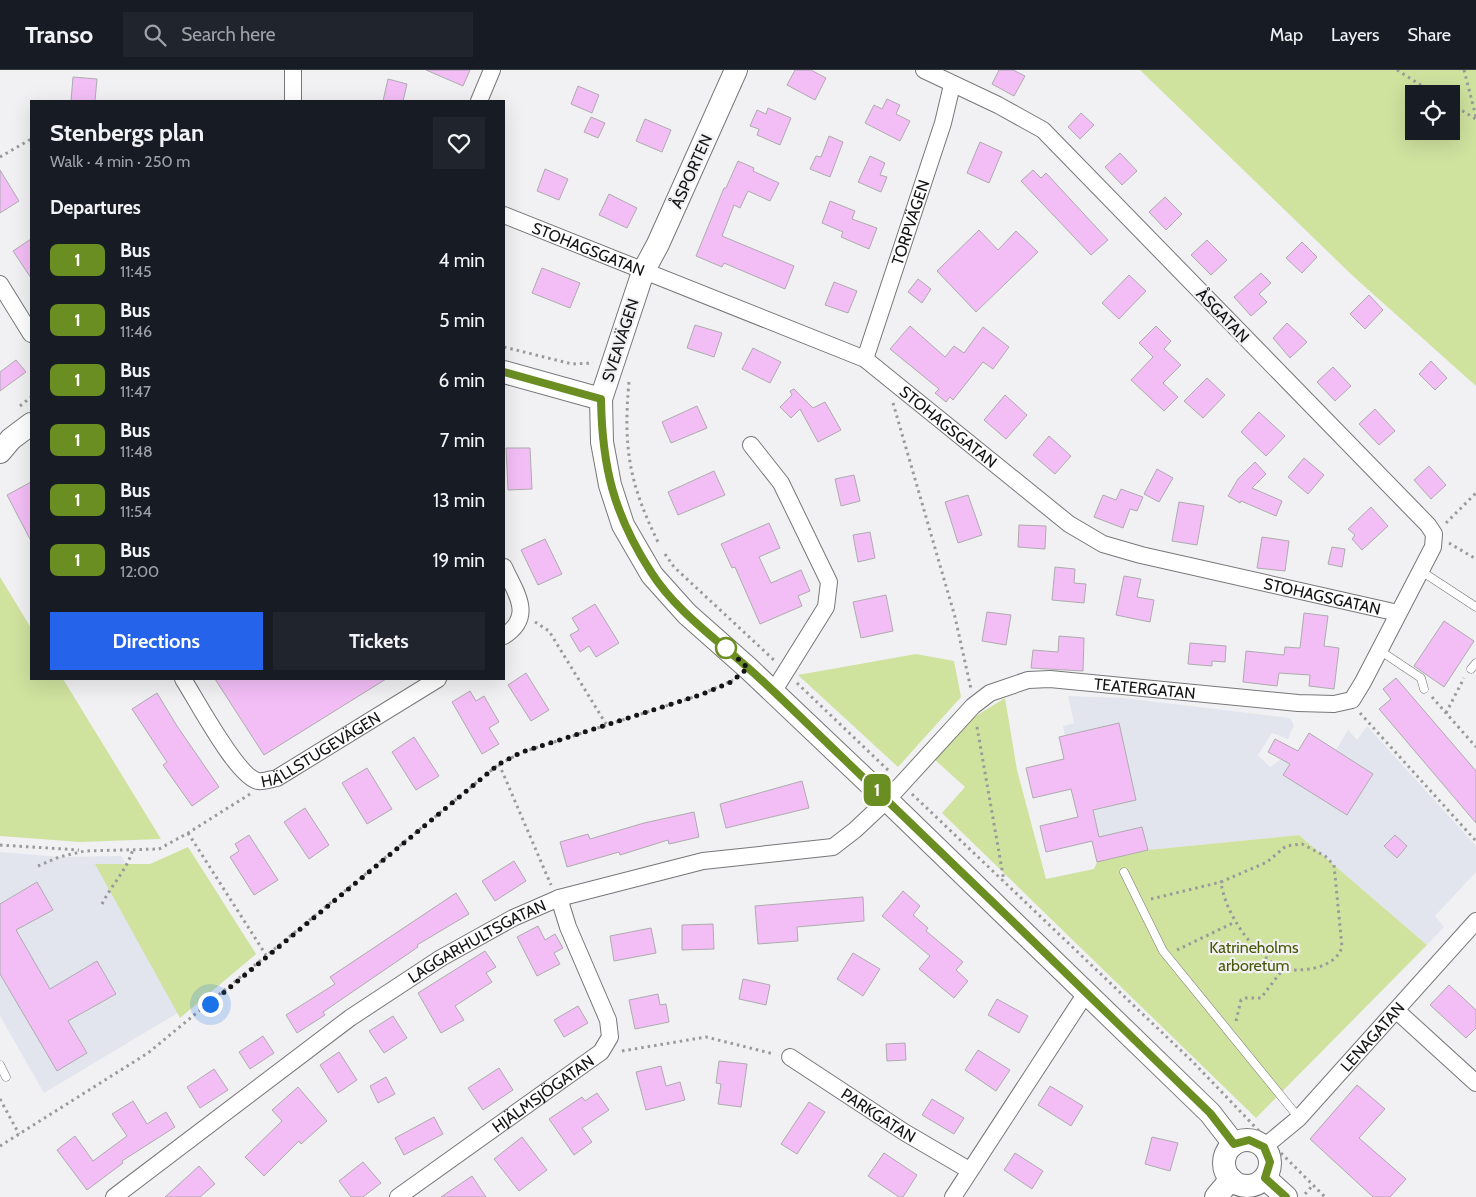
<!DOCTYPE html>
<meta charset="utf-8">
<style>
:root{--surface:#171b24;--page:#20242c;--text:#f1f3f6;--muted:#9ea1a6;--line:#363941;--accent:#2563eb}
body{margin:0;font-family:Cabin,sans-serif;background:var(--page);color:var(--text);height:100vh;display:flex;flex-direction:column;font-size:19px;white-space:nowrap}
*{box-sizing:border-box;margin:0}
p{font-size:16px;color:var(--muted)}
.icon{flex:none;width:28px;height:28px;fill:none;stroke:currentColor;stroke-width:2;stroke-linecap:round;stroke-linejoin:round}
.map{position:relative;flex:1;overflow:hidden}
.panel{position:absolute;left:30px;top:30px;width:475px;height:580px;display:flex;flex-direction:column;background:var(--surface);border-radius:0px;box-shadow:0 5px 20px #0002}
.panel>*{flex:none}
.badge{padding:0 10px;border-radius:8px;font-size:18px;line-height:32px}
.tools{position:absolute;left:1405px;top:15px;display:grid;gap:10px}
.tools a{display:grid;place-items:center;width:55px;height:55px;border-radius:0px;background:var(--surface);box-shadow:0 5px 20px #0002;font-size:25px}
.you{position:absolute;width:25px;height:25px;margin:-12px;border:4px solid #fff;border-radius:50%;background:#1a73e8;box-shadow:0 0 0 8px #1a73e833}
.map>.badge{position:absolute;translate:-50% -50%;box-shadow:0 0 0 2px #fff}
h2{padding:0 20px;font-size:19px;line-height:45px}
.round{display:grid;place-items:center;flex:none;width:52px;height:52px;border-radius:0px;background:var(--page)}
.overview{display:flex;align-items:center;justify-content:space-between;height:85px;padding:0 20px}
h1{font-size:24px;font-weight:700;line-height:38px}
.button{display:flex;gap:10px;margin-top:auto;padding:10px 20px}
.button a{flex:1;height:58px;border-radius:0px;background:var(--accent);color:#fff;font-size:20px;font-weight:700;line-height:58px;text-align:center}
.button a+a{background:var(--page);color:var(--text)}
ul{padding:0;list-style:none}
li{display:flex;align-items:center;gap:15px;height:60px;padding:0 20px}
li div{flex:1}
li b{display:block;font-size:19px}
li em{font-style:normal}
li .badge{min-width:55px;font-weight:700;text-align:center}
header{display:flex;align-items:center;gap:30px;box-sizing:border-box;height:70px;padding:0 25px;background:var(--surface);border-bottom:1px solid var(--line)}
header strong{font-size:24px}
nav{display:flex;gap:28px;margin-inline-start:auto;font-size:18px}
.search{width:350px;height:45px;background:var(--page);display:flex;align-items:center;gap:12px;box-sizing:border-box;padding:0 18px;border-radius:0px;color:var(--muted);font-size:19px}
.map>svg:first-child{display:block}
.built{fill:#e3e5ee}
.green{fill:#cfe29e;fill-rule:evenodd}
.building{fill:#f3bef6;stroke:#adacad}
.lines{fill:none;stroke-linecap:round;stroke-linejoin:round}
.lane-casing{stroke:#767778;stroke-width:9}
.street-casing{stroke:#767778;stroke-width:18}
.secondary-casing{stroke:#767778;stroke-width:24}
.path{stroke:#9a9a9b;stroke-width:3;stroke-dasharray:2.5 4;stroke-linecap:butt}
.lane{stroke:#fff;stroke-width:8}
.street{stroke:#fff;stroke-width:16}
.secondary{stroke:#fff;stroke-width:22}
.line-casing{stroke:#fff;stroke-width:11}
.line{stroke:#6b8e23;stroke-width:8}
.walk{stroke:#141415;stroke-width:5;stroke-dasharray:0 9}
.stop-dot{fill:#fff;stroke:#6b8e23;stroke-width:2.5}
.labels{text-anchor:middle;stroke-width:4.5;stroke-linejoin:round;paint-order:stroke}
.street-label{font-size:16px;fill:#141415;stroke:#f1f1f3}
.park-label{font-size:16px;fill:#495806;stroke:#f1f1f3}
</style>
<header>
<strong>Transo</strong>
<div class="search"><svg class="icon" aria-label="search" viewBox="0 0 24 24"><circle cx="10" cy="10" r="6"/><path d="M15 15l6 6"/></svg>Search here</div>
<nav><a>Map</a><a>Layers</a><a>Share</a></nav>
</header>
<div class="map">
<svg width="1476" height="1127" viewBox="0 0 1476 1127">
<rect width="100%" height="100%" fill="#f1f1f3"/>
<!-- built -->
<g class="built">
<path d="M1068,626L1123,628L1290,648L1294,655L1288,669L1272,663L1258,685L1270,697L1283,688L1291,692L1309,663L1336,680L1348,660L1357,670L1367,656L1476,776V802L1435,846L1444,857L1427,875L1299,765L1148,780L1097,792L1092,772L1046,782L1040,756L1078,747L1071,720L1033,728L1026,698L1064,688L1065,666L1063,656L1074,653Z"/>
<path d="M0,782L59,787L121,786L211,923L44,1023L0,946Z"/>
</g>
<!-- green -->
<g class="green">
<path d="M1140,0H1476V316L1354,207ZM1414,24H1451V61H1414Z"/>
<path d="M0,507L31,558V609H63L161,769L80,772L0,766Z"/>
<path d="M916,584L954,591L961,627L898,697L798,605Z"/>
<path d="M1005,628L1017,700L1046,809L1094,799L1097,792L1148,780L1299,765L1427,875L1256,1048L942,743L965,717L934,689L968,651Z"/>
<path d="M188,777L256,884L180,948L95,794H150Z"/>
</g>
<!-- building -->
<g class="building">
<path d="M426,0H470L463,16Z"/>
<path d="M795,0H811L826,8L815,30L787,15Z"/>
<path d="M999,0H1013L1025,6L1014,26L992,14Z"/>
<path d="M73,7L97,9L95,31H71Z"/>
<path d="M388,9L407,14L403,31H383Z"/>
<path d="M578,16L599,25L592,43L571,34Z"/>
<path d="M887,29L900,35L896,44L910,51L900,71L865,53L874,35L882,39Z"/>
<path d="M768,38L791,48L780,75L757,65L759,59L750,56L757,40L766,44Z"/>
<path d="M1081,43L1094,55L1080,69L1068,57Z"/>
<path d="M591,47L605,53L598,68L584,62Z"/>
<path d="M645,49L671,60L662,82L636,71Z"/>
<path d="M829,66L843,72L830,107L810,99L816,86L821,87Z"/>
<path d="M980,72L1002,82L989,113L967,103Z"/>
<path d="M1120,83L1137,101L1122,115L1105,97Z"/>
<path d="M870,86L885,93L880,105L887,107L881,122L858,112Z"/>
<path d="M738,91L754,98L753,101L779,113L770,131L748,121L740,138L734,135L722,166L794,196L785,219L724,193L722,197L696,186L724,118H726Z"/>
<path d="M545,99L568,109L559,130L537,121Z"/>
<path d="M0,100L19,131L0,143Z"/>
<path d="M1033,100L1041,108L1046,103L1108,170L1091,185L1021,111Z"/>
<path d="M609,124L637,138L627,158L599,145Z"/>
<path d="M1165,127L1182,144L1166,160L1149,142Z"/>
<path d="M830,131L855,141L852,149L877,158L869,179L841,167L843,162L822,153Z"/>
<path d="M979,160L998,180L1016,161L1038,182L976,242L937,201Z"/>
<path d="M31,169V208L13,181Z"/>
<path d="M1207,170L1227,190L1211,205L1191,185Z"/>
<path d="M1302,172L1317,187L1302,203L1286,188Z"/>
<path d="M542,198L580,213L570,238L532,223Z"/>
<path d="M1261,203L1271,213L1259,224L1267,232L1251,246L1234,227Z"/>
<path d="M1129,205L1146,221L1119,249L1102,233Z"/>
<path d="M918,209L931,219L922,233L908,222Z"/>
<path d="M834,212L857,221L848,243L825,235Z"/>
<path d="M1369,225L1383,240L1365,259L1350,244Z"/>
<path d="M1287,253L1307,272L1290,288L1273,268Z"/>
<path d="M695,255L722,263L714,287L687,278Z"/>
<path d="M910,256L945,287L954,276L964,283L983,257L1009,277L993,299L983,292L953,330L950,327L946,332L935,323L939,319L890,279Z"/>
<path d="M1156,256L1171,271L1164,279L1181,295L1163,313L1178,327L1164,341L1131,310L1153,287L1139,273Z"/>
<path d="M753,278L781,292L770,313L742,299Z"/>
<path d="M16,290L26,302L0,321V302Z"/>
<path d="M1431,291L1447,308L1435,320L1419,304Z"/>
<path d="M1333,297L1351,316L1335,331L1317,312Z"/>
<path d="M1207,308L1225,325L1203,348L1184,331Z"/>
<path d="M794,319L813,338L825,332L841,360L818,372L800,339L791,348L780,337L792,325L790,321Z"/>
<path d="M1005,325L1027,345L1006,369L984,350Z"/>
<path d="M697,336L707,358L671,373L662,352Z"/>
<path d="M1375,339L1395,361L1379,375L1359,354Z"/>
<path d="M1259,342L1285,366L1266,386L1241,362Z"/>
<path d="M1049,366L1071,386L1055,404L1033,385Z"/>
<path d="M506,378H530L532,419L508,420Z"/>
<path d="M1304,388L1324,405L1308,424L1288,407Z"/>
<path d="M1255,392L1266,404L1252,418L1282,431L1276,446L1241,431L1240,433L1228,426L1238,409Z"/>
<path d="M1429,396L1446,415L1431,429L1414,410Z"/>
<path d="M1157,399L1173,408L1159,432L1144,424Z"/>
<path d="M714,401L725,425L678,445L668,422Z"/>
<path d="M854,405L860,431L841,436L835,409Z"/>
<path d="M31,412V471L7,425Z"/>
<path d="M1121,419L1143,427L1137,441L1130,439L1123,458L1094,447L1103,425L1116,430Z"/>
<path d="M968,425L982,465L958,473L945,432Z"/>
<path d="M1179,432L1204,436L1197,475L1172,471Z"/>
<path d="M1371,437L1388,456L1362,480L1352,469L1355,465L1348,459Z"/>
<path d="M769,453L780,478L759,487L771,513L801,500L810,521L798,526L802,536L760,554L735,497L732,498L721,474Z"/>
<path d="M1019,455L1046,456L1045,479L1018,477Z"/>
<path d="M870,462L875,488L858,492L853,465Z"/>
<path d="M1262,467L1289,471L1285,501L1257,498Z"/>
<path d="M545,469L562,504L538,515L521,480Z"/>
<path d="M1332,477L1345,479L1342,497L1328,494Z"/>
<path d="M1055,497L1075,499L1074,513L1086,514L1084,533L1052,530Z"/>
<path d="M1124,506L1141,509L1137,527L1154,530L1150,552L1116,545Z"/>
<path d="M886,525L893,561L861,568L853,532Z"/>
<path d="M595,534L619,573L596,587L589,576L580,582L570,565L579,560L572,548Z"/>
<path d="M987,542L1011,545L1006,575L982,571Z"/>
<path d="M1304,543L1328,546L1324,576L1339,578L1334,619L1309,616L1310,605L1279,603L1277,616L1243,612L1246,581L1284,585L1285,577L1300,578Z"/>
<path d="M1444,551L1474,571L1444,617L1414,596Z"/>
<path d="M1059,566L1084,568L1083,601L1031,598L1033,580L1058,582Z"/>
<path d="M1190,573L1226,576L1225,592L1212,591V596L1188,594Z"/>
<path d="M526,603L549,640L531,651L508,615Z"/>
<path d="M1396,608L1476,701V753L1379,639L1391,629L1383,619Z"/>
<path d="M215,609H386L264,685Z"/>
<path d="M470,621L476,631L484,626L499,652L489,658L499,674L482,684L452,632Z"/>
<path d="M157,623L177,656L219,717L192,736L163,695L167,692L132,639Z"/>
<path d="M1119,653L1136,730L1093,740L1099,767L1142,757L1148,780L1097,792L1092,771L1046,782L1040,756L1078,747L1071,719L1033,728L1026,698L1064,689L1059,667Z"/>
<path d="M1309,663L1373,704L1347,745L1283,705L1290,694L1268,682L1275,669L1298,681Z"/>
<path d="M414,667L439,706L416,720L392,682Z"/>
<path d="M367,698L392,739L367,754L342,713Z"/>
<path d="M802,711L809,738L726,758L720,734Z"/>
<path d="M305,738L329,775L309,789L284,752Z"/>
<path d="M694,742L699,767L669,774L668,770L620,785L619,782L567,797L560,772L588,764L590,769L644,753Z"/>
<path d="M249,765L278,810L254,825L230,787L239,781L235,774Z"/>
<path d="M1395,765L1407,776L1397,788L1384,776Z"/>
<path d="M514,791L526,811L495,831L482,811Z"/>
<path d="M37,812L53,840L16,860L50,919L97,891L116,924L68,951L87,983L57,1001L0,904V834Z"/>
<path d="M903,821L920,836L913,845L928,858L926,861L963,892L956,900L968,911L954,928L919,899L930,886L882,846Z"/>
<path d="M456,823L469,844L417,875L418,877L323,942L325,945L297,963L286,945L335,914L330,907Z"/>
<path d="M863,827L864,851L797,857L798,871L758,874L755,836Z"/>
<path d="M713,854L714,879L682,880V855Z"/>
<path d="M538,856L545,870L555,864L563,878L554,883L560,894L537,906L517,867Z"/>
<path d="M651,858L656,883L614,891L610,866Z"/>
<path d="M485,881L496,897L486,903L492,912L455,936L464,950L441,963L418,923Z"/>
<path d="M853,883L880,899L863,926L837,909Z"/>
<path d="M743,909L770,915L766,935L739,929Z"/>
<path d="M1449,915L1476,940V958L1466,968L1430,935Z"/>
<path d="M658,924L660,935L666,934L669,952L635,959L629,930Z"/>
<path d="M997,929L1028,946L1019,963L988,945Z"/>
<path d="M578,936L588,953L564,967L554,950Z"/>
<path d="M393,946L407,968L384,983L369,961Z"/>
<path d="M263,966L274,983L250,999L239,982Z"/>
<path d="M905,973L906,990L887,991L886,974Z"/>
<path d="M978,980L1010,1000L996,1021L965,1000Z"/>
<path d="M339,982L357,1010L338,1023L320,995Z"/>
<path d="M719,991L747,994L741,1037L718,1034L721,1014L716,1013Z"/>
<path d="M661,996L666,1016L680,1012L685,1030L646,1040L636,1002Z"/>
<path d="M499,998L513,1020L483,1040L468,1018Z"/>
<path d="M214,999L228,1020L200,1038L187,1017Z"/>
<path d="M386,1007L395,1024L378,1033L370,1016Z"/>
<path d="M1357,1015L1385,1039L1359,1068L1406,1109L1390,1127H1373L1310,1069Z"/>
<path d="M1050,1016L1083,1036L1071,1056L1038,1035Z"/>
<path d="M298,1017L327,1051L301,1074L299,1071L264,1106L245,1087L282,1051L272,1040Z"/>
<path d="M597,1023L609,1040L582,1058L592,1072L574,1085L549,1049L582,1027L585,1031Z"/>
<path d="M932,1029L964,1048L954,1064L922,1045Z"/>
<path d="M133,1031L147,1054L166,1042L175,1057L122,1091L123,1093L87,1120L57,1080L75,1066L93,1091L127,1066L112,1044Z"/>
<path d="M809,1032L825,1042L797,1084L781,1074Z"/>
<path d="M434,1047L443,1064L404,1085L395,1068Z"/>
<path d="M522,1067L547,1100L519,1121L494,1089Z"/>
<path d="M1152,1067L1178,1073L1170,1101L1145,1094Z"/>
<path d="M884,1083L917,1105L903,1127H899L868,1106Z"/>
<path d="M1015,1083L1043,1101L1032,1119L1004,1100Z"/>
<path d="M363,1092L381,1113L363,1127H351L339,1111Z"/>
<path d="M199,1096L215,1114L200,1127H165Z"/>
<path d="M472,1106L486,1127H441Z"/>
</g>
<g class="lines">
<!-- lane casing -->
<g class="lane-casing">
<g id="lane">
<path d="M1421,501L1476,537"/>
<path d="M1379,580L1421,608L1424,619"/>
<path d="M1471,599L1476,593"/>
<path d="M1124,802L1163,881L1299,1048"/>
<path d="M0,995L6,1007"/>
</g>
</g>
<!-- street casing -->
<g class="street-casing">
<g id="street">
<path d="M293,31V0"/>
<path d="M479,31L492,0"/>
<path id="s1" d="M504,145L865,289L1069,454L1103,474L1141,485L1398,543"/>
<path d="M0,214L31,264"/>
<path id="s2" d="M865,289L943,53L952,15"/>
<path d="M751,375L781,413L829,512L826,537L773,622"/>
<path d="M504,497C515,522 535,546 504,566"/>
<path id="s3" d="M183,609C196,629 237,707 258,711C263,712 272,709 277,708L438,609"/>
<path d="M1397,941L1476,1013"/>
<path id="s4" d="M790,987L904,1062L969,1100"/>
<path id="s5" d="M1264,1077L1299,1048L1476,851"/>
<path id="s6" d="M114,1127L350,948L441,888L513,848L559,828L703,791L833,777L855,760L887,730L973,636L990,623L1028,610L1050,609L1298,633L1334,634L1352,630L1363,612L1433,477L1434,464L1428,455L1043,60L998,35L924,0"/>
<path id="s7" d="M398,1127L601,982L610,967L608,950L568,857L559,828"/>
<path d="M953,1127L1086,923"/>
</g>
</g>
<!-- secondary casing -->
<g class="secondary-casing">
<g id="secondary">
<path d="M736,0L658,174L643,202L601,329L602,372L610,415L623,455L652,505L687,544L748,598L887,730L1210,1043L1234,1074"/>
<path d="M504,302L601,329"/>
<path d="M0,382L11,369L31,354"/>
<circle cx="1247" cy="1093" r="23"/>
<path d="M1265,1108L1286,1127"/>
<path d="M1216,1127L1231,1109"/>
</g>
</g>
<!-- path -->
<g class="path">
<path d="M1397,0L1435,24"/>
<path d="M1464,0L1476,47"/>
<path d="M1451,34L1476,49"/>
<path d="M0,87L31,69"/>
<path d="M504,277L572,294L593,293"/>
<path d="M629,312C623,377 629,413 658,472"/>
<path d="M893,333L955,547L971,619"/>
<path d="M20,336L31,327"/>
<path d="M1446,453L1476,423"/>
<path d="M1449,473L1476,489"/>
<path d="M665,484L674,497L775,591"/>
<path d="M535,552L549,561L606,654"/>
<path d="M797,613L890,702"/>
<path d="M1432,627L1476,677"/>
<path d="M1360,643L1476,771"/>
<path d="M1446,643L1464,608"/>
<path d="M977,657L1004,811"/>
<path d="M499,694L551,815"/>
<path d="M912,724L1193,992L1259,1061"/>
<path d="M188,763L266,885"/>
<path d="M0,775L79,780"/>
<path d="M38,796L59,787L85,781L159,779L188,763L250,724"/>
<path d="M1151,829L1221,812"/>
<path d="M102,834C112,814 127,800 133,779"/>
<path d="M1177,880L1235,852"/>
<path d="M1236,951L1241,930L1246,928H1261L1283,899C1254,885 1225,844 1221,812L1267,792L1286,776L1302,774L1325,786L1334,795L1342,877C1335,899 1302,902 1283,899"/>
<path d="M622,981L706,967L774,984"/>
<path d="M0,1029L19,1064"/>
<path d="M0,1076L148,983L499,694L523,682L700,625L733,610"/>
<path d="M1281,1083L1325,1127"/>
<path d="M1305,1124L1313,1115"/>
</g>
<!-- lane -->
<use href="#lane" class="lane"/>
<!-- street -->
<use href="#street" class="street"/>
<!-- secondary -->
<use href="#secondary" class="secondary"/>
</g>
<g class="lines">
<!-- line casing -->
<g class="line-casing">
<path id="line" d="M504,302L601,329C602,397 614,445 651,502C675,540 714,567 747,597C771,618 794,641 817,663C949,789 1079,916 1210,1043L1234,1074L1249,1070L1264,1077L1270,1092L1265,1108L1286,1127"/>
</g>
<!-- line -->
<use href="#line" class="line"/>
<!-- walk -->
<path class="walk" d="M210,934L499,694L522,682L700,625L731,612L748,598L724,576L726,578"/>
</g>
<!-- markers -->
<circle class="stop-dot" cx="726" cy="578" r="10"/>
<g class="labels">
<!-- street labels -->
<g class="street-label">
<text transform="translate(691 101) rotate(-66)" y="6">ÅSPORTEN</text>
<text dy="6" stroke="none"><textPath href="#s2" startOffset="144">TORPVÄGEN</textPath></text>
<text dy="6" stroke="none"><textPath href="#s1" startOffset="91">STOHAGSGATAN</textPath></text>
<text transform="translate(1223 245) rotate(46)" y="6">ÅSGATAN</text>
<text transform="translate(620 270) rotate(-72)" y="6">SVEAVÄGEN</text>
<text dy="6" stroke="none"><textPath href="#s1" startOffset="496">STOHAGSGATAN</textPath></text>
<text dy="6" stroke="none"><textPath href="#s1" startOffset="916">STOHAGSGATAN</textPath></text>
<text dy="6" stroke="none"><textPath href="#s6" startOffset="1195">TEATERGATAN</textPath></text>
<text dy="6" stroke="none"><textPath href="#s3" startOffset="199">HÄLLSTUGEVÄGEN</textPath></text>
<text dy="6" stroke="none"><textPath href="#s6" startOffset="445">LAGGARHULTSGATAN</textPath></text>
<text dy="6" stroke="none"><textPath href="#s5" startOffset="155">LENAGATAN</textPath></text>
<text dy="6" stroke="none"><textPath href="#s7" startOffset="178">HJÄLMSJÖGATAN</textPath></text>
<text dy="6" stroke="none"><textPath href="#s4" startOffset="106">PARKGATAN</textPath></text>
</g>
<!-- park labels -->
<g class="park-label">
<text x="1254" y="883">Katrineholms<tspan x="1254" dy="18">arboretum</tspan></text>
</g>
</g>
</svg>
<div class="tools">
<a><svg class="icon" aria-label="locate" viewBox="0 0 24 24"><circle cx="12" cy="12" r="6"/><path d="M12 2v4M12 18v4M2 12h4M18 12h4"/></svg></a>
</div>
<div class="you" style="left:210px;top:934px"></div>
<b class="badge" style="left:877px;top:720px;background:#6b8e23;color:#fff">1</b>
<section class="panel">
<div class="overview"><div><h1>Stenbergs plan</h1><p>Walk · 4 min · 250 m</p></div><a class="round"><svg class="icon" aria-label="heart" viewBox="0 0 24 24"><path d="M12 20l-8-8c-3-5 5-10 8-4 3-6 11-1 8 4z"/></svg></a></div>
<h2>Departures</h2>
<ul>
<li><span class="badge" style="background:#6b8e23;color:#fff">1</span><div><b>Bus</b><p>11:45</p></div><em>4 min</em></li>
<li><span class="badge" style="background:#6b8e23;color:#fff">1</span><div><b>Bus</b><p>11:46</p></div><em>5 min</em></li>
<li><span class="badge" style="background:#6b8e23;color:#fff">1</span><div><b>Bus</b><p>11:47</p></div><em>6 min</em></li>
<li><span class="badge" style="background:#6b8e23;color:#fff">1</span><div><b>Bus</b><p>11:48</p></div><em>7 min</em></li>
<li><span class="badge" style="background:#6b8e23;color:#fff">1</span><div><b>Bus</b><p>11:54</p></div><em>13 min</em></li>
<li><span class="badge" style="background:#6b8e23;color:#fff">1</span><div><b>Bus</b><p>12:00</p></div><em>19 min</em></li>
</ul>
<div class="button"><a>Directions</a><a>Tickets</a></div>
</section>
</div>
